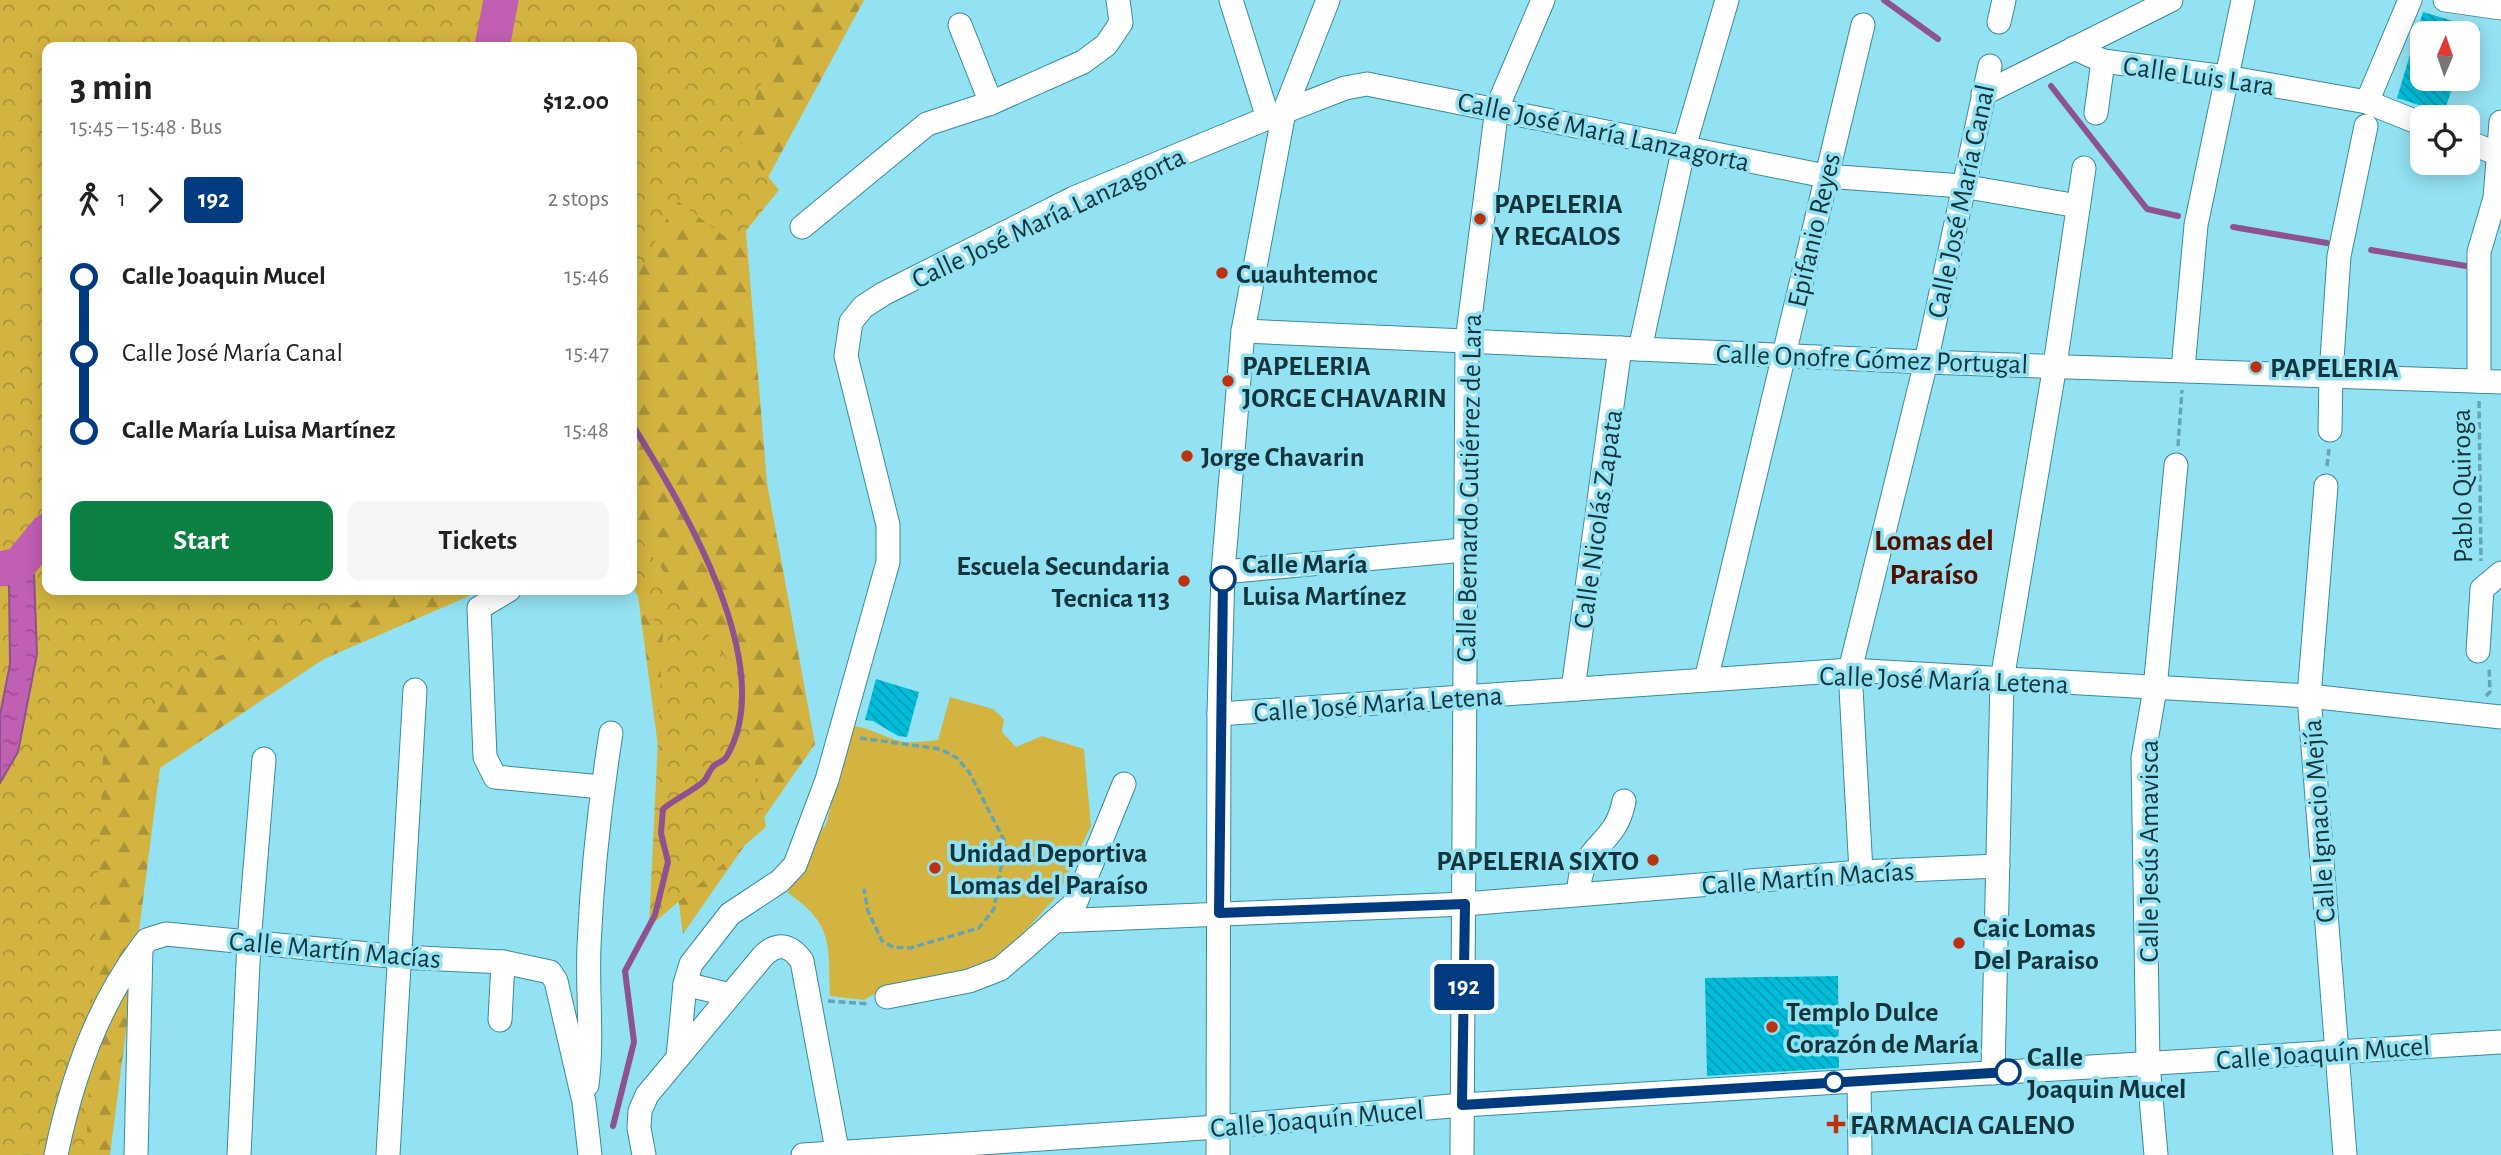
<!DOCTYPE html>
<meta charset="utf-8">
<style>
:root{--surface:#fff;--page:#f6f6f6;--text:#222;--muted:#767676;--accent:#0b8043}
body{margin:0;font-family:"Alegreya Sans",sans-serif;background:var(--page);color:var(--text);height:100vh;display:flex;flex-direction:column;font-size:26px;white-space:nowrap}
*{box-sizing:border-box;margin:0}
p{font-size:23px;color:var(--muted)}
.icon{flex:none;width:38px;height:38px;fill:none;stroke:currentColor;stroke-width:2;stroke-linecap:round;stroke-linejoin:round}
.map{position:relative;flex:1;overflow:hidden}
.drawer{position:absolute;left:42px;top:42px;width:595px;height:553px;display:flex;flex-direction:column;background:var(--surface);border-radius:14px;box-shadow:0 4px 18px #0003}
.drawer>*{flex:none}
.badge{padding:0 14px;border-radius:5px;font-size:24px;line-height:46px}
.needle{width:46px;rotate:2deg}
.controls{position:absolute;left:2410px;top:21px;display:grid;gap:14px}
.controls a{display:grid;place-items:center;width:70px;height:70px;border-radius:14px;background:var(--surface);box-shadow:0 4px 18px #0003;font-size:35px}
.map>.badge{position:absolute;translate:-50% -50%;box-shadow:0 0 0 4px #fff}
.legs{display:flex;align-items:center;gap:10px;height:77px;padding:0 28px;font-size:23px}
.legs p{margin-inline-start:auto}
.head{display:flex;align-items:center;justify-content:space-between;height:119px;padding:0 28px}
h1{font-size:38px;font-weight:600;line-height:52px}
.action{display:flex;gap:14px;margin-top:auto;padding:14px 28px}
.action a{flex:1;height:80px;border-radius:14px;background:var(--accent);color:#fff;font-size:28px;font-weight:600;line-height:80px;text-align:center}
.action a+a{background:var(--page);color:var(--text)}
ul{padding:0 28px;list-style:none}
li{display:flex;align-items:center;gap:24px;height:77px;font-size:26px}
li i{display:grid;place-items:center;width:10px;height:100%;margin:0 9px;background:currentColor}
li i::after{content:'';width:18px;height:18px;margin:-9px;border:5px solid;border-radius:50%;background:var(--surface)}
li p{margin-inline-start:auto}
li:first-child i{background:linear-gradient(#0000 50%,currentColor 0)}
li:last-child i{background:linear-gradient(currentColor 50%,#0000 0)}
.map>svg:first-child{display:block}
.forest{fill:url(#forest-firs)}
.park{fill:url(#park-crowns)}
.pitch{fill:#d4b440}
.water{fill:url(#water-ripples);stroke:#8d528f;stroke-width:2}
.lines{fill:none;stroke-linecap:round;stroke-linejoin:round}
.stream{stroke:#8d528f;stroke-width:6}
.river{stroke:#c15fb2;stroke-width:35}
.building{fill:url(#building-back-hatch)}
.minor-casing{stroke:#398a9a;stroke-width:25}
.path{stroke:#66a4b2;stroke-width:3.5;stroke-dasharray:7 3.5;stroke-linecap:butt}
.minor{stroke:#fff;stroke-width:23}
.line-1-casing{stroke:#fff;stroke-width:16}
.line-1{stroke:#003b80;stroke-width:10}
.poi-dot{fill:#bc3112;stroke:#93e2f3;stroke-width:2.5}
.stop-1-dot{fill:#fff;stroke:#003b80;stroke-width:3.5}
.labels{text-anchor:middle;stroke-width:7;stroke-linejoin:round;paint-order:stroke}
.street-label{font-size:28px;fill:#14353c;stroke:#93e2f3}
.poi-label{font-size:28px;font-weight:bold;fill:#14353c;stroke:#93e2f3;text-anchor:start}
.stop-label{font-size:28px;font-weight:bold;fill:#14353c;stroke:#93e2f3;text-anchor:start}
.neighbourhood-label{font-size:30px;font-weight:bold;fill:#521003;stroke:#93e2f3}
</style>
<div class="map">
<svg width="2501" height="1155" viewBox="0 0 2501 1155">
<defs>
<pattern id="forest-firs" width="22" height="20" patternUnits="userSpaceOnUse" patternTransform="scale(1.75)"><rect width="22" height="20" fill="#d4b440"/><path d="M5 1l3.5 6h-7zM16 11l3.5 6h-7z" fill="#ab9337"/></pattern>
<pattern id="park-crowns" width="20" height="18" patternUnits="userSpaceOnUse" patternTransform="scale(1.75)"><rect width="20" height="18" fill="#d4b440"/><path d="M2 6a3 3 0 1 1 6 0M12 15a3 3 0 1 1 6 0" fill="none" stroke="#ab9337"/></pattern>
<pattern id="water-ripples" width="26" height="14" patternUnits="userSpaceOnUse" patternTransform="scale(1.75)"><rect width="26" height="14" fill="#c15fb2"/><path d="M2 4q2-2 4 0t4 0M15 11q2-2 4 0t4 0" fill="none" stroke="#9c4f92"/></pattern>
<pattern id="building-back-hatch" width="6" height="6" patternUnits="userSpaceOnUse" patternTransform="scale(1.75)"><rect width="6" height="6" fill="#00beda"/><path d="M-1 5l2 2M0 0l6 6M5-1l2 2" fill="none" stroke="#019bb2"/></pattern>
</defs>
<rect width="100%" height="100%" fill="#93e2f3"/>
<!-- forest -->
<path class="forest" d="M0,0H864L745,220L767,483L815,744L683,934L632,551V47H47V590H483L324,659L160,768L110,1155H0Z"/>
<!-- park -->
<g class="park">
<path d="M0,0H793L739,141L779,190L735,244L676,200L632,288V47H47V590H369L344,611L208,660L103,756L86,1155H0Z"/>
<path d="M632,527L741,680L766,827L649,927L663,633L632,587Z"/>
</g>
<!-- pitch -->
<path class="pitch" d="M950,697L993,709L1004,719L1002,732L1016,747L1042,736L1084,749L1091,826L1058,895L989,970L882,990L864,1000L830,996C828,944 834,925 788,893L808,842L826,825L850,726C871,727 884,738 904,742C915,743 927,741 938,740Z"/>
<!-- water -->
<path class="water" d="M15,553L34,573L37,654L18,752L0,783V715L10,664L9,585L0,584V556Z"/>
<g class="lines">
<!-- stream -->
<g class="stream">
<path d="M1884,0L1938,39"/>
<path d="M2051,86L2147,209L2178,216"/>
<path d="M2233,227L2327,243"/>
<path d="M2371,250L2472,267"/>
<path d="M613,1126L634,1042L625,971L655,915L668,862L661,833L663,809C675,799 691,792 703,782C708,778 709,769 715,765C720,761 724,762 727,756C780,664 680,502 632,424"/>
</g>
<!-- river -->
<g class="river">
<path d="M492,47L501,0"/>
<path d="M0,569L19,565L47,531"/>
</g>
</g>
<!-- building -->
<g class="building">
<path d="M2423,12L2480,29L2479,33H2422V79H2455L2444,113L2397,98Z"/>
<path d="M876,679L919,692L907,737L898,736L873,721L865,720Z"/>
<path d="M1838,976L1839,1068L1707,1076L1705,978Z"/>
</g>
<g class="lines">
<!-- minor casing -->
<g class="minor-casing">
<g id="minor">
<path d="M1231,0L1268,118"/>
<path d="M2445,0L2501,8"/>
<path d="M1999,22L2004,0"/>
<path d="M960,25L991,103"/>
<path d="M2074,48L2103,61L2226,77L2367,102L2422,124"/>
<path d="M1983,94L2171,0"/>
<path d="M2367,102L2410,0"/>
<path d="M2096,113L2103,61"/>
<path d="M2468,142L2498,154"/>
<path d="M802,227L927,124L991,103L1083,62L1106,45L1121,23L1118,0"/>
<path d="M1243,331L1926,362L2501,382"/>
<path d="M1640,349L1684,147L1727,0"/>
<path d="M2183,369L2196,225L2243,0"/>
<path d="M2479,381V252L2495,198L2501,122"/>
<path d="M2330,430L2331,374L2339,256L2366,126"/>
<path d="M2326,486L2309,696L2345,1155"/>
<path d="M1223,572L1464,550"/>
<path d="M509,590L479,608L485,757L495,777L602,787"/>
<path d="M2478,651L2482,589L2501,573"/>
<path d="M1706,680L1863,25"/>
<path d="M1573,689L1620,348"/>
<path d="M1219,714L1850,670L2309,696L2501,717"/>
<path d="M1861,872L1850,670L1926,362L1990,66"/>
<path d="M1579,893C1578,846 1616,847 1624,801"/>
<path d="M1055,921L1465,904L1861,872L1998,866"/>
<path d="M685,984L730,995"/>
<path d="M887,997L969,981L1000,969L1027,946L1076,902L1124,784"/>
<path d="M500,1020L503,962"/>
<path d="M678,1057L685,984L691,964L730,914L780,881L795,865L827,780L888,562V525L846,356L851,322L863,307L883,294L1074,198L1268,118L1345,88L1367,84L1825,176L1962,186L2078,206"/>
<path d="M1993,1073L2002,680L2055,365L2084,168"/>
<path d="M1859,1081L1860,1155"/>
<path d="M587,1085C593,1038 587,993 589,946C592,875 600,803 611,733"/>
<path d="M56,1155C71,1082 96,1008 141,948"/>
<path d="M136,1155L141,948L147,940L166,934L400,957L503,962L550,972L556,981L584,1102L590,1155"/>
<path d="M239,1155L249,942L264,759"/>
<path d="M388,1155L415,690"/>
<path d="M644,1155L639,1128L640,1111L647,1095L763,956C777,942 790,944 802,961L838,1155"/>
<path d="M803,1155L1218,1127L1462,1105L2501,1042"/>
<path d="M1218,1155L1219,714L1223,572L1243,331L1284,112L1328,0"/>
<path d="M1462,1155L1467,341L1497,108L1543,0"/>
<path d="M2156,1155L2148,1063L2143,758L2155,689L2176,465"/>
</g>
</g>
<!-- path -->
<g class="path">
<path d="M2479,401L2481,561"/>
<path d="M2178,446L2182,390"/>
<path d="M2327,466L2329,449"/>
<path d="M2486,696L2490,692L2489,666"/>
<path d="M860,738L940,749L957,758L969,772L1005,842L994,909L979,928L910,948L893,947L882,941L868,911L864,889"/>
<path d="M828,1001L869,1004"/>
</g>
<!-- minor -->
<use href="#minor" class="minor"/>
</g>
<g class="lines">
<!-- line-1 casing -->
<g class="line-1-casing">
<path id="line-1" d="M1223,579L1219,913L1465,904L1462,1105L2008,1072"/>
</g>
<!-- line-1 -->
<use href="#line-1" class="line-1"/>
</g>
<!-- markers -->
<g class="poi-dot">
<circle cx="1480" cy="219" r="7"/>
<circle cx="1222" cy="273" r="7"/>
<circle cx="2256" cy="367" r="7"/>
<circle cx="1228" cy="381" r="7"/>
<circle cx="1187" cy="456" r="7"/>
<circle cx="1184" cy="581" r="7"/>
<circle cx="1653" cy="860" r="7"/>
<circle cx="935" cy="868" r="7"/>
<circle cx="1959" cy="943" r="7"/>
<circle cx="1772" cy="1027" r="7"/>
<path d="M1832.5 1113.5h7v7h7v7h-7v7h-7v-7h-7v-7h7z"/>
</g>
<g class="stop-1-dot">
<circle cx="1223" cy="579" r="12"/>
<circle cx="2008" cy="1072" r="12"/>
<circle cx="1834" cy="1082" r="9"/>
</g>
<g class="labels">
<!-- street labels -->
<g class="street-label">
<text transform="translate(2199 75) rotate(8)" y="10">Calle Luis Lara</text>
<text transform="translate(1604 131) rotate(12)" y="10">Calle José María Lanzagorta</text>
<text transform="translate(1960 201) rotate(-78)" y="10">Calle José María Canal</text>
<text transform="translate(1048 217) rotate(-25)" y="10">Calle José María Lanzagorta</text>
<text transform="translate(1813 230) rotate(-77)" y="10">Epifanio Reyes</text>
<text transform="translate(1872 358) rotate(2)" y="10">Calle Onofre Gómez Portugal</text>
<text transform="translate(2461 486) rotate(-91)" y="10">Pablo Quiroga</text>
<text transform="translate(1468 488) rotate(-89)" y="10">Calle Bernardo Gutiérrez de Lara</text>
<text transform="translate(1597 519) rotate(-82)" y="10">Calle Nicolás Zapata</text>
<text transform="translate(1944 679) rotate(2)" y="10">Calle José María Letena</text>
<text transform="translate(1378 703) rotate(-4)" y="10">Calle José María Letena</text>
<text transform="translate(2318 821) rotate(-94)" y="10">Calle Ignacio Mejía</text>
<text transform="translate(2148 851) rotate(-90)" y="10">Calle Jesús Amavisca</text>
<text transform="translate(1808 877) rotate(-4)" y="10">Calle Martín Macías</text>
<text transform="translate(335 949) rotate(5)" y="10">Calle Martín Macías</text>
<text transform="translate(2323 1052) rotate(-4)" y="10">Calle Joaquín Mucel</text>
<text transform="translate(1317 1118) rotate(-5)" y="10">Calle Joaquín Mucel</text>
</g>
<!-- poi labels -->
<g class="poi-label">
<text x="1494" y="213">PAPELERIA<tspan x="1494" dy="32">Y REGALOS</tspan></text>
<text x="1236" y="283">Cuauhtemoc</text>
<text x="1242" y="375">PAPELERIA<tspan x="1242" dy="32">JORGE CHAVARIN</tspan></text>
<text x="2270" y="377">PAPELERIA</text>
<text x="1201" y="466">Jorge Chavarin</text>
<text x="1170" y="575" text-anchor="end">Escuela Secundaria<tspan x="1170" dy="32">Tecnica 113</tspan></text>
<text x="949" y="862">Unidad Deportiva<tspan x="949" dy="32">Lomas del Paraíso</tspan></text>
<text x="1639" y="870" text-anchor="end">PAPELERIA SIXTO</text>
<text x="1973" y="937">Caic Lomas<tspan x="1973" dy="32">Del Paraiso</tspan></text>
<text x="1786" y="1021">Templo Dulce<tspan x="1786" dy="32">Corazón de María</tspan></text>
<text x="1850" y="1134">FARMACIA GALENO</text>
</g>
<!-- stop labels -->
<g class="stop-label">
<text x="1242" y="573">Calle María<tspan x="1242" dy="32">Luisa Martínez</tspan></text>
<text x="2027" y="1066">Calle<tspan x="2027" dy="32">Joaquin Mucel</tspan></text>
</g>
<!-- neighbourhood labels -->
<g class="neighbourhood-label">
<text x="1934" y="550">Lomas del<tspan x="1934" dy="34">Paraíso</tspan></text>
</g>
</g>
</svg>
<div class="controls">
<a><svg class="needle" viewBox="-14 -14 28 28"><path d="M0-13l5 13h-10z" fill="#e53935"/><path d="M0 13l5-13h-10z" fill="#767676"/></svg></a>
<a><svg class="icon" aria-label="locate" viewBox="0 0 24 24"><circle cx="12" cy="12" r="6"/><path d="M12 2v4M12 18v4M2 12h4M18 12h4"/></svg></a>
</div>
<b class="badge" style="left:1464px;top:987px;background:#003b80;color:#fff">192</b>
<section class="drawer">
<div class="head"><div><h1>3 min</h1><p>15:45 – 15:48 · Bus</p></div><b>$12.00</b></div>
<div class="legs"><svg class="icon" aria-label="walk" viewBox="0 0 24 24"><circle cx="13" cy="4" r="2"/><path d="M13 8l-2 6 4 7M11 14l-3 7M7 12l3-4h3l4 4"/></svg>1<svg class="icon" aria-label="forward" viewBox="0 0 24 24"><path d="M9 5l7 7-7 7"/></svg><b class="badge" style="background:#003b80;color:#fff">192</b><p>2 stops</p></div>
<ul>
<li><i style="color:#003b80"></i><b>Calle Joaquin Mucel</b><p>15:46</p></li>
<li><i style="color:#003b80"></i><span>Calle José María Canal</span><p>15:47</p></li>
<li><i style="color:#003b80"></i><b>Calle María Luisa Martínez</b><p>15:48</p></li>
</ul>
<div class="action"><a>Start</a><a>Tickets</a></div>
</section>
</div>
